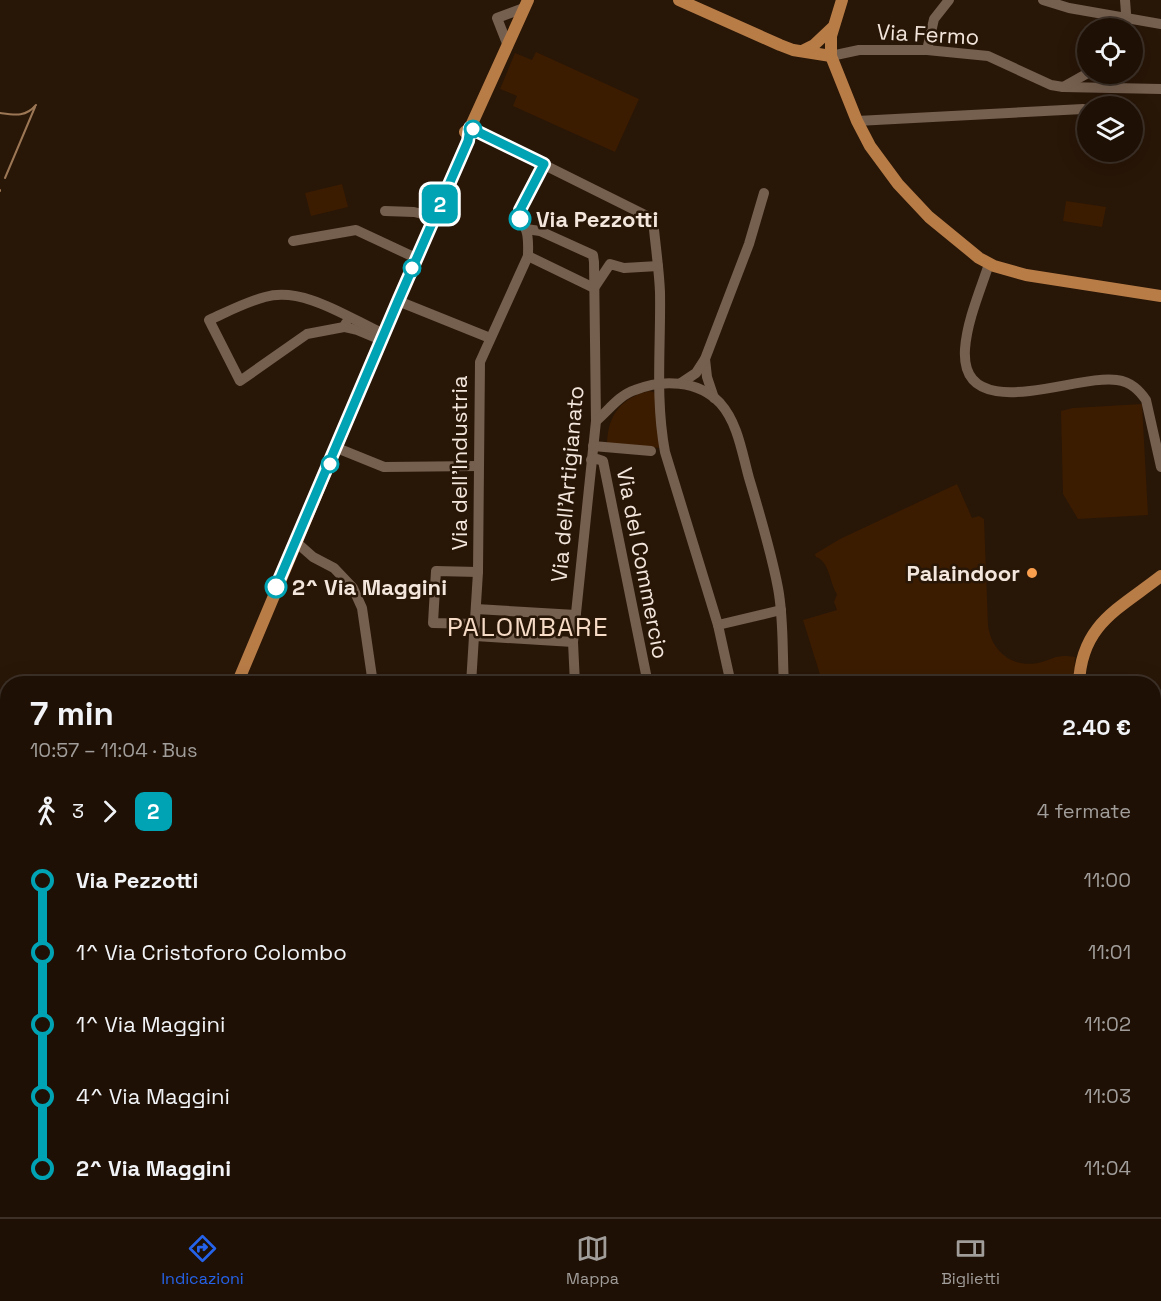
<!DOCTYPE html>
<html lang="it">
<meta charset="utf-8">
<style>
:root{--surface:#1e1005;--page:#26190f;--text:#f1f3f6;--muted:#a19d9a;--line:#3c3027;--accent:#2563eb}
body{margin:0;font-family:"Space Grotesk",sans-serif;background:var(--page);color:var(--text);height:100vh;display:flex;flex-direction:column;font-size:22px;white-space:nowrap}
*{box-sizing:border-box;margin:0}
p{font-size:20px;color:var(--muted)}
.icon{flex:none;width:33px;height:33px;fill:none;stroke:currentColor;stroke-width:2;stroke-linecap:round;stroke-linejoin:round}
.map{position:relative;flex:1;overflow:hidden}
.drawer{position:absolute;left:0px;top:676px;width:1161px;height:542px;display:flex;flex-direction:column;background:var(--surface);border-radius:24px 24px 0 0;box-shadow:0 6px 24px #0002,0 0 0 2px var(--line)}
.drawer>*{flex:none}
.badge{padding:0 12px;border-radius:9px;font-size:21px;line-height:39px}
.tools{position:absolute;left:1077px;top:18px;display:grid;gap:12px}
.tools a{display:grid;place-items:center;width:66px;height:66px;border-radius:50%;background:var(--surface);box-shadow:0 6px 24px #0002,0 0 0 2px var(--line);font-size:30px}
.map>.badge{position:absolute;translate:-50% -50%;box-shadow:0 0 0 3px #fff}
.legs{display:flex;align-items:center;gap:9px;height:66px;padding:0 30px;font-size:20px}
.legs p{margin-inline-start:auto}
.summary{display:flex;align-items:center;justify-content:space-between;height:102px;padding:0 30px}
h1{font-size:33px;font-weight:800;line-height:45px}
ul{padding:0 30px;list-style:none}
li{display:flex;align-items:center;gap:21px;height:72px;font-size:22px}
li i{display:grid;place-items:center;width:9px;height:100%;margin:0 8px;background:currentColor}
li i::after{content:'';width:15px;height:15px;margin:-8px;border:4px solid;border-radius:50%;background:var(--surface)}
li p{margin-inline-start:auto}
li:first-child i{background:linear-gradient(#0000 50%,currentColor 0)}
li:last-child i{background:linear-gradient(currentColor 50%,#0000 0)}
.menu{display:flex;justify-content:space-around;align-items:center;height:84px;border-top:2px solid var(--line);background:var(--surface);font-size:16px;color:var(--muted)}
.menu a{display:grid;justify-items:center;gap:3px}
.menu .current{color:var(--accent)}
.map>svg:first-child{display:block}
.green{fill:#3b1c00}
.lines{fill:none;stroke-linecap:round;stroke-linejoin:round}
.stream{stroke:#9c7755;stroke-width:2}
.minor{stroke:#755f4e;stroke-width:10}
.major{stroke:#b87c47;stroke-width:12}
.line-1-casing{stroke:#fff;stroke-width:14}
.line-1{stroke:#00a3b4;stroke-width:9}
.stop-1-dot{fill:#fff;stroke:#00a3b4;stroke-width:3}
.poi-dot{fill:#fa9f4e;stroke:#281607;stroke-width:2}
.labels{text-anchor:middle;stroke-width:5;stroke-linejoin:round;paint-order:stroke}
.street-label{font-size:22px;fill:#f3e6dc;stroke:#281607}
.stop-label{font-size:22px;font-weight:bold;fill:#f3e6dc;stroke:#281607;text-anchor:start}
.poi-label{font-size:22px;font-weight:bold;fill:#f3e6dc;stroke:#281607;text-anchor:end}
.quarter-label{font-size:26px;letter-spacing:1.5px;fill:#f6dbc7;stroke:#281607}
</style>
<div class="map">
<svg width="1161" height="1217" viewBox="0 0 1161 1217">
<rect width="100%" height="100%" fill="#281607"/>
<!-- green -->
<g class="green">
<path d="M536,52L639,99L615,152L513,106L517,96L500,89L515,53L532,60Z"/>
<path d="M342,184L348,207L311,216L305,193Z"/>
<path d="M1066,201L1106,207L1102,227L1063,221Z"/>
<path d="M649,391L653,392L656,395L660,448L607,443C608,415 621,398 649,391Z"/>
<path d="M1142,404L1148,515L1078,519L1063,494L1061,411L1073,408Z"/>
<path d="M957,484L972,518L979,516L984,519L988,625C991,651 1012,668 1038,663C1056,659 1054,654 1075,657L1074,684H1010L983,681L982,684H823L803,620L837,610L834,602L837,594C829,582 830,562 816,557L815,554L840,539Z"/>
</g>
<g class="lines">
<!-- stream -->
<g class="stream">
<path d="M0,113C15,115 26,117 36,105"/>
<path d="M5,178L35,107"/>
<path d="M0,191V190"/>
</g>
<!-- minor -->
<g class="minor">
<path d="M1043,0L1069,8L1161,24"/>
<path d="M1123,28L1126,13L1125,0"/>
<path d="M508,46L497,18L524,8"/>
<path d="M927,50L934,19L949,0"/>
<path d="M831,56L859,50H927L988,56L1051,85L1063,87L1161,89"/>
<path d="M1063,87L1088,73"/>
<path d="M857,121L1083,109"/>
<path d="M470,128L653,219C655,243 659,268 660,292C661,346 655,399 665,452L718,625L731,684"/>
<path d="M385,211L414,212L435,217"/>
<path d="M526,229L540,231L593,255L594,262L596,421L573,642L575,684"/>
<path d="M293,241L356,230L416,258"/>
<path d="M528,256L594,288L610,264L624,268L658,266"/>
<path d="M989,264C980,291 967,321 965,349C960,428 1078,373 1117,380C1131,382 1139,390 1146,400L1161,467"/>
<path d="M398,301L490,338"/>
<path d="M346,323L344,327L357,330L381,340"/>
<path d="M344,327L307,334L240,381L209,320C227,312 246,302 265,297C304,286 350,319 384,334"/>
<path d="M705,359L707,377L714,398"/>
<path d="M681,383L696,373L705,359L749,244L764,193"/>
<path d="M596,421C608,411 619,395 635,390C662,379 698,380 720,403C738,423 742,453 749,478C760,515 771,551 778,588C784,620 782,652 784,684"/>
<path d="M593,446L651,451"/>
<path d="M337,448L384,467L479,466"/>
<path d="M591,460L597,459L603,461L648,684"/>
<path d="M296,542L313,557L334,568L353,588L362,608L373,684"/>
<path d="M476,609L576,615"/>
<path d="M475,624L433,623L436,571L478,572"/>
<path d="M718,625L781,610"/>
<path d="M475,636L573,642"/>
<path d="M471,684L478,572L480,362L528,256C528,247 529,238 526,230C523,222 520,219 520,210L544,163"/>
<path d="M0,1012L8,1005"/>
<path d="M1154,1091L1161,1096"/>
<path d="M981,1210L986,1217"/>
</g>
<!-- major -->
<g class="major">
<path d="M679,0L780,45L793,50L831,56"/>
<path d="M842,0L831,36V56L857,121L870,146L898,184L929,217L979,258L994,266L1026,275L1161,296"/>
<path d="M802,51L814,45L832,28"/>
<path d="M465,132L470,128L528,0"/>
<path d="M237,684L388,324L468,141L470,128"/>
<path d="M1079,684C1081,624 1119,609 1161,576"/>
<path d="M0,962L8,955"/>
<path d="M0,1157L8,1167"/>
<path d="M37,1210L43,1217"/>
<path d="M251,1210L266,1217"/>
<path d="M687,1210L692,1217"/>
<path d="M831,1210L832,1217"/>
<path d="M186,1217L199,1210"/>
<path d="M381,1217L383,1210"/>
</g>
</g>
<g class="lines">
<!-- line-1 casing -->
<g class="line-1-casing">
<path id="line-1" d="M276,587L398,301L468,141L470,128L544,164L520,210V219"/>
</g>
<!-- line-1 -->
<use href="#line-1" class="line-1"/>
</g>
<!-- markers -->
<g class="stop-1-dot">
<circle cx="473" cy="129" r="8"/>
<circle cx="520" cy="219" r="10"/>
<circle cx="412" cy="268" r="8"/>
<circle cx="330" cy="464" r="8"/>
<circle cx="276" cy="587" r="10"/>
</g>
<circle class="poi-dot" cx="1032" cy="573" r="6"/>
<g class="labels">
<!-- street labels -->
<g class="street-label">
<text transform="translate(928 34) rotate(3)" y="8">Via Fermo</text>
<text transform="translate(459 463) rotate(-90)" y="8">Via dell'Industria</text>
<text transform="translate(567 484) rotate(-85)" y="8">Via dell'Artigianato</text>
<text transform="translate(643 563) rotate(79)" y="8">Via del Commercio</text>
</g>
<!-- stop labels -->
<g class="stop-label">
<text x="536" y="227">Via Pezzotti</text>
<text x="292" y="595">2^ Via Maggini</text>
</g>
<!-- poi labels -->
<g class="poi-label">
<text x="1020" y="581">Palaindoor</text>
</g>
<!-- quarter labels -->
<g class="quarter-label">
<text x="528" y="636">PALOMBARE</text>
</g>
</g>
</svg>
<div class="tools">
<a><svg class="icon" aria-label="locate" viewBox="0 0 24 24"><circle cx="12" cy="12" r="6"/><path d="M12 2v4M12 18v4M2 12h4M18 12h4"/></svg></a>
<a><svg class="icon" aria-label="layers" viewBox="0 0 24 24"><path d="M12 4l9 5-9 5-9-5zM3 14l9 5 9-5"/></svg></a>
</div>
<b class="badge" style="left:440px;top:204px;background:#00a3b4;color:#fff">2</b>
<section class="drawer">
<div class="summary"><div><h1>7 min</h1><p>10:57 – 11:04 · Bus</p></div><b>2.40 €</b></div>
<div class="legs"><svg class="icon" aria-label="walk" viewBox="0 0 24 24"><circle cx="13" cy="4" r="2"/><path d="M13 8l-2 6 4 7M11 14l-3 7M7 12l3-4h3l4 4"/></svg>3<svg class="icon" aria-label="forward" viewBox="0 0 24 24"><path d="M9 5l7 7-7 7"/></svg><b class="badge" style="background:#00a3b4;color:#fff">2</b><p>4 fermate</p></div>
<ul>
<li><i style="color:#00a3b4"></i><b>Via Pezzotti</b><p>11:00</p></li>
<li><i style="color:#00a3b4"></i><span>1^ Via Cristoforo Colombo</span><p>11:01</p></li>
<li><i style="color:#00a3b4"></i><span>1^ Via Maggini</span><p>11:02</p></li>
<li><i style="color:#00a3b4"></i><span>4^ Via Maggini</span><p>11:03</p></li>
<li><i style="color:#00a3b4"></i><b>2^ Via Maggini</b><p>11:04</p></li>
</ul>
</section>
</div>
<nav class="menu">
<a class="current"><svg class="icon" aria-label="directions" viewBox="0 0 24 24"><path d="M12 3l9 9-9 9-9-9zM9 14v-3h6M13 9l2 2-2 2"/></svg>Indicazioni</a>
<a><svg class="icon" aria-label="map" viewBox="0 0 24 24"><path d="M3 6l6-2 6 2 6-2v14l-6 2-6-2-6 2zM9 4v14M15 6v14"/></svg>Mappa</a>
<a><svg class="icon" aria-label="tickets" viewBox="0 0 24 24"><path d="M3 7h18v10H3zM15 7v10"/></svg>Biglietti</a>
</nav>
